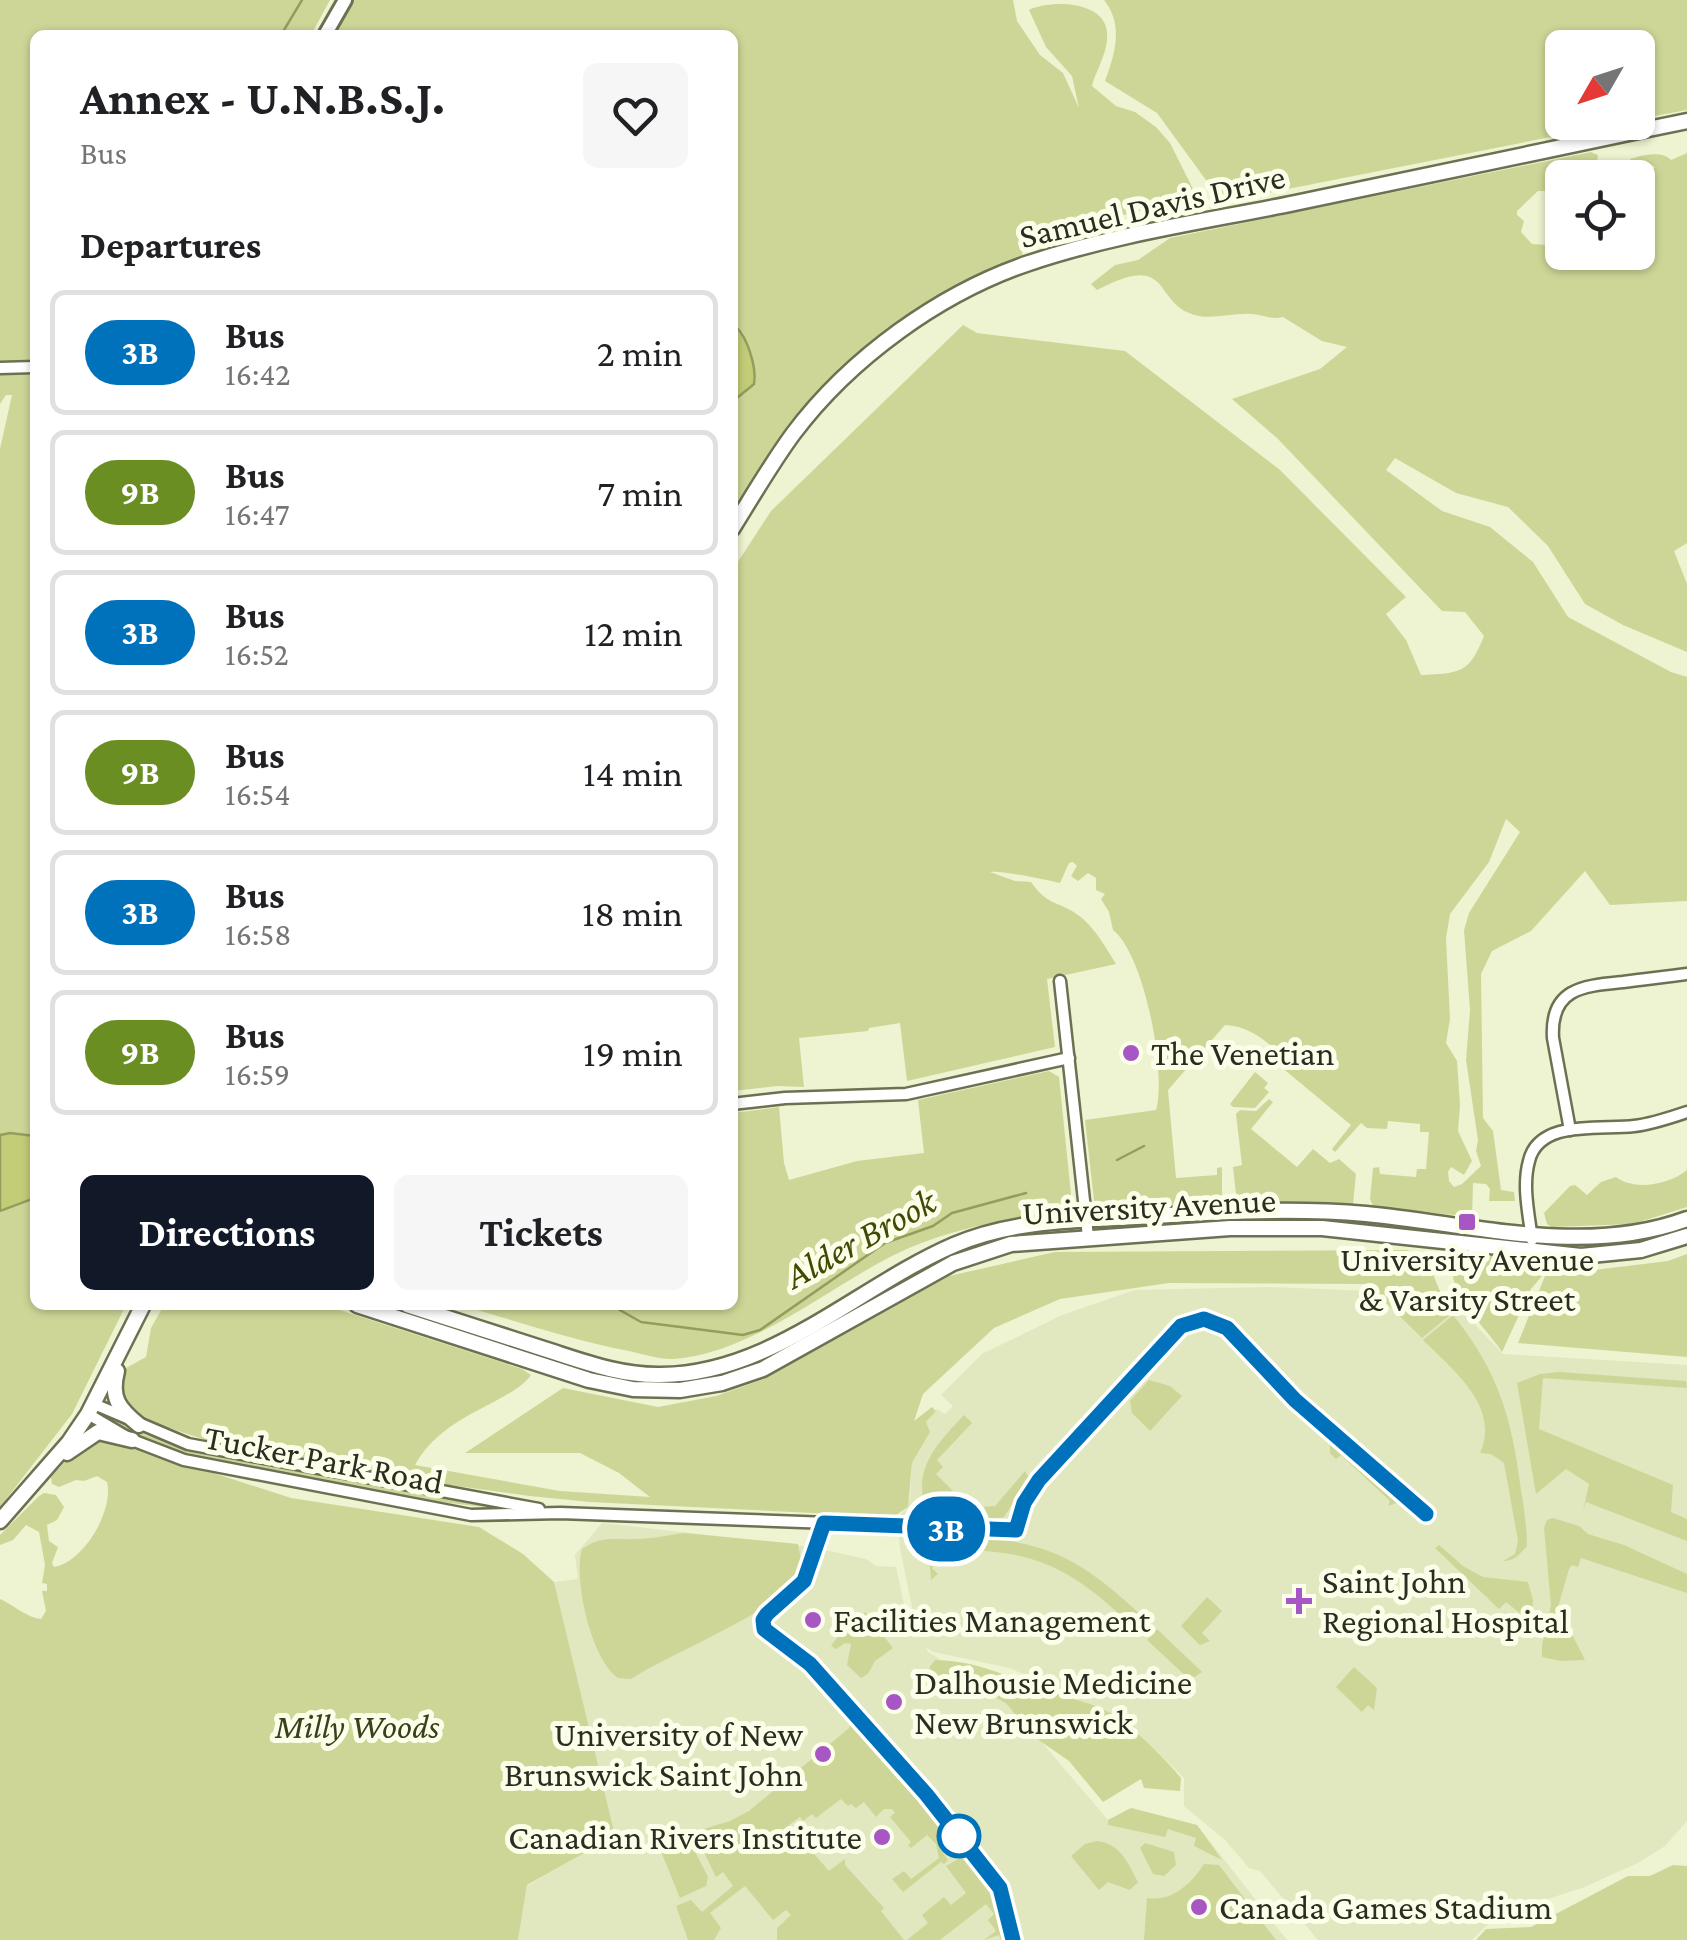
<!DOCTYPE html>
<style>
:root{--surface:#fff;--page:#f6f6f6;--text:#202124;--muted:#757577;--line:#e0e0e0;--accent:#111827}
body{margin:0;font-family:"Crimson Pro",serif;background:var(--page);color:var(--text);height:100vh;display:flex;flex-direction:column;font-size:38px;white-space:nowrap}
*{box-sizing:border-box;margin:0}
p{font-size:32px;color:var(--muted)}
.icon{flex:none;width:55px;height:55px;fill:none;stroke:currentColor;stroke-width:2;stroke-linecap:round;stroke-linejoin:round}
.map{position:relative;flex:1;overflow:hidden}
.side{position:absolute;left:30px;top:30px;width:708px;height:1280px;display:flex;flex-direction:column;background:var(--surface);border-radius:15px;box-shadow:0 2px 8px #0004}
.side>*{flex:none}
.badge{padding:0 20px;border-radius:32px;font-size:35px;line-height:65px}
.needle{width:65px;rotate:231deg}
.tools{position:absolute;left:1545px;top:30px;display:grid;gap:20px}
.tools a{display:grid;place-items:center;width:110px;height:110px;border-radius:15px;background:var(--surface);box-shadow:0 2px 8px #0004;font-size:50px}
.map>.badge{position:absolute;translate:-50% -50%;box-shadow:0 0 0 5px #fff}
h2{padding:0 50px;font-size:38px;line-height:90px}
.round{display:grid;place-items:center;flex:none;width:105px;height:105px;border-radius:15px;background:var(--page)}
.summary{display:flex;align-items:center;justify-content:space-between;height:170px;padding:0 50px}
h1{font-size:48px;font-weight:700;line-height:75px}
.cta{display:flex;gap:20px;margin-top:auto;padding:20px 50px}
.cta a{flex:1;height:115px;border-radius:15px;background:var(--accent);color:#fff;font-size:40px;font-weight:700;line-height:115px;text-align:center}
.cta a+a{background:var(--page);color:var(--text)}
ul{padding:0;list-style:none}
li{display:flex;align-items:center;gap:30px;height:125px;margin:0 20px 15px;padding:0 30px;border:5px solid var(--line);border-radius:15px}
li div{flex:1}
li b{display:block;font-size:38px}
li em{font-style:normal}
li .badge{min-width:110px;font-weight:700;text-align:center}
.map>svg:first-child{display:block}
.built{fill:#e1e7bf}
.green{fill:#ced697;fill-rule:evenodd}
.water{fill:#c3cd77;stroke:#959d5d;stroke-width:2.5}
.lines{fill:none;stroke-linecap:round;stroke-linejoin:round}
.stream{stroke:#959d5d;stroke-width:2.5}
.minor-casing{stroke:#6c7153;stroke-width:15}
.tertiary-casing{stroke:#6c7153;stroke-width:18}
.secondary-casing{stroke:#6c7153;stroke-width:19}
.minor{stroke:#fff;stroke-width:10}
.tertiary{stroke:#fff;stroke-width:12}
.secondary{stroke:#fff;stroke-width:14}
.line-casing{stroke:#fff;stroke-width:22}
.line{stroke:#0072bc;stroke-width:15}
.poi-dot{fill:#a956c5;stroke:#fbffea;stroke-width:4}
.stop-dot{fill:#fff;stroke:#0072bc;stroke-width:5}
.labels{text-anchor:middle;stroke-width:10;stroke-linejoin:round;paint-order:stroke}
.street-label{font-size:35px;fill:#2b2d20;stroke:#fbffea}
.poi-label{font-size:35px;fill:#2b2d20;stroke:#fbffea;text-anchor:start}
.park-label{font-size:35px;font-style:italic;fill:#3b3f1a;stroke:#fbffea}
.water-label{font-size:38px;font-style:italic;fill:#434803;stroke:#fbffea}
</style>
<div class="map">
<svg width="1687" height="1940" viewBox="0 0 1687 1940">
<rect width="100%" height="100%" fill="#eef3d1"/>
<!-- built -->
<path class="built" d="M1269,1287L1446,1294L1503,1354L1687,1365V1821L1665,1846L1638,1863L1582,1888L1504,1913L1493,1919L1472,1940H1318L1260,1871L1249,1868L1225,1840L1184,1806V1778L1127,1722L1010,1668L933,1652L926,1647L928,1652L1005,1699L1108,1820L1131,1808L1197,1825L1287,1940H518L527,1886L614,1836L554,1582L578,1579L575,1555L602,1523L811,1547L866,1559L876,1566L896,1567L906,1614L917,1632L900,1548L898,1516L906,1510L910,1497L912,1463L930,1432L926,1422L937,1409L945,1414L953,1406L941,1395L982,1354L1062,1315L1135,1290Z"/>
<!-- green -->
<g class="green">
<path d="M0,0H330L311,35H35V1305H126L72,1414L0,1507V449L12,395H6L0,404Z"/>
<path d="M354,0H1013L1017,21L1040,55L1063,73L1079,108L1072,76L1046,47L1029,10C1049,0 1104,0 1107,32C1109,52 1096,69 1092,86L1116,106L1135,112L1156,127L1170,143L1198,199L1186,208L1140,211L1030,238L1020,245L1023,256C924,297 836,359 773,447C758,468 746,491 733,513V398L744,394L756,379L743,333L733,324L732,35H334Z"/>
<path d="M1104,0H1687V110L1638,119V48H1562V122L1622,123L1222,202L1157,113L1105,81C1115,54 1124,25 1104,0Z"/>
<path d="M1591,152L1598,155L1595,177L1562,178V185L1553,191H1538L1517,211V215L1524,221L1521,232L1532,244L1546,245L1562,229V252H1638V187L1655,167L1649,163L1636,164L1630,159C1642,155 1662,150 1671,160L1687,153V543L1674,551L1687,584V652L1623,625L1585,604L1548,546L1508,507L1456,493L1395,458L1386,470L1442,511L1490,527L1533,562L1568,617L1671,672L1687,677V901L1610,905L1585,871L1531,931L1492,951L1481,974L1483,1118L1493,1131L1501,1190L1514,1192L1515,1201H1489L1490,1189L1486,1184L1473,1183L1472,1217L1373,1206L1370,1199L1373,1168L1379,1167L1380,1174L1416,1177L1417,1169H1426L1429,1132H1420V1124L1388,1121L1387,1129L1367,1128L1361,1123L1335,1152L1332,1149L1351,1125L1268,1056L1274,1048C1258,1035 1245,1026 1225,1025L1168,1090L1176,1178L1217,1175V1168L1222,1167V1203L1095,1209L1085,1120L1156,1110C1167,1072 1144,954 1113,930L1109,912L1101,899L1105,894L1096,890V878L1088,873L1078,881L1071,876L1077,866L1073,862L1069,863L1060,883C1047,880 999,870 990,872L1015,881L1031,882C1049,908 1060,900 1082,918C1096,930 1106,948 1116,964L1047,979L1055,1047L907,1081L900,1023L869,1028L868,1031L799,1038L804,1087L777,1086L733,1091L732,571L771,511L963,325L977,333L1125,351L1280,470L1406,597L1386,614L1406,640L1421,675C1460,673 1469,674 1484,636L1465,612L1442,611L1277,438L1232,399L1320,369L1347,347L1322,341L1283,317C1271,320 1264,315 1252,314C1232,312 1209,322 1189,313C1176,308 1170,298 1161,286C1145,264 1116,281 1097,290L1091,284L1115,265L1138,260L1170,238ZM1506,819L1520,832L1469,913L1464,930L1470,1010L1466,1060L1478,1140L1476,1151L1481,1166L1462,1184L1454,1187L1449,1181L1448,1172L1451,1167L1464,1175L1472,1161L1458,1131L1460,1105L1457,1061L1446,1043L1450,1019L1446,938L1450,914L1489,862Z"/>
<path d="M1049,1071L1059,1077L1072,1204L1068,1212C1007,1219 948,1228 892,1256C827,1289 749,1354 674,1359C660,1360 643,1354 629,1351C572,1340 516,1321 460,1305H732L733,1113L779,1107L784,1163L789,1180L857,1161L924,1153L918,1100Z"/>
<path d="M1255,1072L1268,1083L1264,1088L1269,1092L1255,1108L1233,1107L1230,1104Z"/>
<path d="M1269,1099L1273,1102L1251,1129L1297,1167L1313,1149L1330,1163L1339,1159L1356,1174L1353,1204L1237,1203L1233,1167L1242,1165L1236,1114L1240,1110L1256,1111Z"/>
<path d="M1687,1170V1207L1633,1224L1552,1227L1547,1224L1544,1213L1570,1186L1575,1185L1587,1195L1601,1182L1616,1177C1634,1191 1669,1185 1687,1170Z"/>
<path d="M1407,1250L1429,1265L1450,1315L1422,1338L1367,1284L1169,1283L1060,1299L994,1328L923,1394L914,1421L932,1407L936,1411L926,1422L930,1432L912,1463L908,1507L893,1517L590,1502L530,1496L413,1480L209,1441L145,1420L122,1402L119,1385L126,1368L146,1357L151,1328L164,1305H324L522,1369L531,1375C522,1388 501,1398 486,1406C458,1420 430,1437 415,1465L560,1491L650,1497L619,1473L580,1453H465L563,1388L658,1407L716,1396L764,1379L949,1276L1055,1252Z"/>
<path d="M1470,1252L1554,1262L1531,1289L1502,1352C1487,1327 1423,1272 1470,1252Z"/>
<path d="M1687,1254V1357L1518,1343L1545,1276L1668,1261Z"/>
<path d="M1453,1315C1499,1372 1512,1419 1521,1490C1524,1509 1527,1527 1527,1546C1520,1554 1514,1561 1503,1561L1515,1554L1518,1541L1504,1463L1491,1454L1480,1453C1501,1407 1453,1370 1423,1340Z"/>
<path d="M1559,1372L1686,1381L1687,1388L1543,1378L1539,1429L1673,1485L1671,1512L1687,1519V1541L1586,1502L1583,1511L1589,1484L1566,1469L1536,1494L1517,1383L1540,1374Z"/>
<path d="M1149,1380L1170,1386L1182,1396L1150,1431L1132,1413L1130,1401Z"/>
<path d="M964,1415L972,1423L937,1460L943,1467L936,1474L976,1514L982,1507L995,1506L1025,1471L1029,1478L1004,1517C984,1523 940,1525 926,1509C912,1468 938,1443 964,1415Z"/>
<path d="M113,1418L144,1434L190,1450L494,1508L414,1499L195,1456L154,1443L112,1423L110,1421Z"/>
<path d="M99,1442L120,1443L291,1498L479,1527L523,1554L554,1582L615,1836L527,1885L518,1940H0V1599C14,1605 27,1618 41,1619L46,1611L42,1591H47V1584L42,1583L45,1565L39,1532L26,1525L13,1540L0,1545V1535L39,1496L44,1493L56,1495L64,1507L57,1520L47,1525L49,1541L58,1547L52,1563L54,1567C84,1562 114,1510 107,1482L97,1476L84,1481L76,1480L59,1487L52,1484L51,1477L73,1453Z"/>
<path d="M1330,1445H1336L1396,1494V1503L1388,1506L1390,1501L1341,1455L1336,1459L1330,1453Z"/>
<path d="M1553,1518L1579,1526L1588,1534L1624,1545L1687,1574V1593L1581,1558L1578,1567L1572,1565L1569,1569L1558,1607L1585,1660L1561,1661L1542,1657V1645L1551,1605L1544,1528L1547,1520Z"/>
<path d="M684,1533L798,1544C800,1554 803,1566 799,1575C786,1608 664,1656 631,1679L618,1678C591,1660 573,1579 582,1549C601,1535 615,1540 636,1539C652,1539 668,1535 684,1533Z"/>
<path d="M940,1534C1049,1541 1073,1551 1153,1626L1144,1637C1078,1574 1043,1548 949,1550L932,1568L938,1574L931,1580L928,1543L934,1536Z"/>
<path d="M1439,1545L1463,1566L1483,1577L1528,1582L1533,1600L1532,1623L1506,1602L1499,1609L1435,1548Z"/>
<path d="M1207,1597L1222,1611L1202,1633L1210,1641L1200,1645L1181,1626Z"/>
<path d="M865,1612L893,1648L875,1661L868,1674L861,1678L847,1665L851,1644L845,1643L836,1649L831,1646C840,1631 854,1626 865,1612Z"/>
<path d="M1157,1629L1202,1672L1190,1680L1147,1640Z"/>
<path d="M935,1660C973,1660 1004,1675 1040,1688C1068,1698 1102,1704 1126,1723C1144,1738 1166,1760 1181,1778L1180,1791L1144,1788L1141,1779L1103,1802L1069,1761L1030,1734L1007,1704L995,1697C967,1703 950,1685 929,1668Z"/>
<path d="M1354,1667L1377,1688L1374,1710L1368,1705L1362,1712L1336,1687Z"/>
<path d="M858,1715L1000,1888L1013,1940H1001L999,1935L984,1940L996,1931L988,1920L994,1914L986,1904L940,1940H907L928,1923L922,1915L944,1897L951,1905L966,1893L946,1866L962,1857L952,1846L943,1853L948,1860L944,1864L941,1862L903,1892L892,1879L904,1871L911,1879L939,1858L936,1844L927,1835L911,1848L908,1845L911,1842L890,1817L895,1813L892,1809H884L876,1817L864,1802L856,1808L851,1804L848,1806L841,1799L816,1818L812,1814L803,1821L800,1817L789,1825L829,1871L845,1859V1865L884,1908L881,1911L904,1940H777V1928L791,1915L786,1910L773,1920L745,1886L710,1913L721,1928L714,1940H688L676,1906L691,1900L702,1912L733,1886L723,1872L716,1877L694,1832L730,1821L749,1811L848,1729Z"/>
<path d="M1131,1808L1197,1825L1222,1860L1194,1846L1196,1838L1168,1829L1165,1837L1108,1825V1820Z"/>
<path d="M660,1836L690,1842L708,1877L706,1886L680,1898L656,1839Z"/>
<path d="M1097,1841C1121,1844 1128,1863 1138,1882L1130,1890L1108,1882L1099,1890L1071,1856L1085,1844Z"/>
<path d="M1145,1843L1174,1852L1176,1865L1164,1876L1153,1874L1140,1848Z"/>
<path d="M1204,1864L1219,1865L1276,1940H1144L1147,1898C1172,1902 1191,1884 1204,1864Z"/>
<path d="M1673,1865L1687,1866V1940H1476L1486,1929L1531,1927L1628,1876H1650Z"/>
</g>
<!-- water -->
<g class="water">
<path d="M732,324C747,333 757,368 754,384L737,398H733Z"/>
<path d="M10,1133L35,1136V1198L0,1211V1135Z"/>
</g>
<g class="lines">
<!-- stream -->
<g class="stream">
<path d="M281,35L302,0"/>
<path d="M1117,1160L1144,1146"/>
<path d="M611,1305L641,1322L743,1335L760,1330L885,1243L933,1226L952,1213L1026,1193"/>
</g>
<!-- minor casing -->
<g class="minor-casing">
<g id="minor">
<path d="M0,368L35,367"/>
<path d="M1060,981L1088,1237"/>
<path d="M732,1104L785,1098L906,1094L1069,1058"/>
<path d="M1570,1130L1553,1038C1550,988 1583,986 1623,982C1644,979 1666,977 1687,974"/>
<path d="M1532,1240C1529,1215 1522,1186 1529,1161C1539,1119 1601,1130 1634,1126C1652,1124 1669,1118 1687,1112"/>
<path d="M94,1404L188,1444L539,1509"/>
<path d="M88,1414L132,1440L184,1460L471,1515L560,1513L1016,1530"/>
</g>
</g>
<!-- tertiary casing -->
<g class="tertiary-casing">
<path id="tertiary" d="M325,35L345,0"/>
</g>
<!-- secondary casing -->
<g class="secondary-casing">
<g id="secondary">
<path d="M732,529C752,497 771,464 793,434C850,358 940,293 1029,263C1115,234 1207,221 1295,203C1425,176 1556,148 1687,121"/>
<path d="M357,1305L589,1380L633,1389L680,1390L722,1383L763,1369L953,1263L1011,1244L1230,1228H1322L1581,1256L1641,1250L1687,1236"/>
<path d="M407,1305C453,1320 498,1334 544,1349C582,1361 620,1376 661,1375C772,1374 857,1287 954,1245C1016,1218 1089,1220 1155,1216C1225,1211 1296,1208 1366,1214C1472,1224 1584,1257 1687,1219"/>
<path d="M117,1371C110,1398 119,1409 139,1425"/>
<path d="M67,1453L98,1432L132,1440"/>
<path d="M0,1521L69,1442L88,1414L143,1305"/>
</g>
</g>
<!-- minor -->
<use href="#minor" class="minor"/>
<!-- tertiary -->
<use href="#tertiary" class="tertiary"/>
<!-- secondary -->
<use href="#secondary" class="secondary"/>
</g>
<g class="lines">
<!-- line casing -->
<g class="line-casing">
<path id="line" d="M1013,1940L1000,1888L926,1794L810,1664L764,1629L763,1620L767,1614L804,1581L824,1523L1016,1530L1024,1503L1039,1480L1181,1326L1204,1319L1227,1328L1295,1400L1426,1514"/>
</g>
<!-- line -->
<use href="#line" class="line"/>
</g>
<!-- markers -->
<g class="poi-dot">
<circle cx="1131" cy="1053" r="10"/>
<rect x="1457" y="1212" width="20" height="20" rx="5"/>
<path d="M1294 1586h10v10h10v10h-10v10h-10v-10h-10v-10h10z"/>
<circle cx="813" cy="1620" r="10"/>
<circle cx="894" cy="1702" r="10"/>
<circle cx="823" cy="1754" r="10"/>
<circle cx="882" cy="1837" r="10"/>
<circle cx="1199" cy="1907" r="10"/>
</g>
<circle class="stop-dot" cx="959" cy="1836" r="20"/>
<g class="labels">
<!-- street labels -->
<g class="street-label">
<text transform="translate(1152 206) rotate(-13)" y="12">Samuel Davis Drive</text>
<text transform="translate(1149 1206) rotate(-3)" y="12">University Avenue</text>
<text transform="translate(324 1459) rotate(11)" y="12">Tucker Park Road</text>
</g>
<!-- poi labels -->
<g class="poi-label">
<text x="1151" y="1065">The Venetian</text>
<text x="1467" y="1271" text-anchor="middle">University Avenue<tspan x="1467" dy="40">&amp; Varsity Street</tspan></text>
<text x="1322" y="1593">Saint John<tspan x="1322" dy="40">Regional Hospital</tspan></text>
<text x="833" y="1632">Facilities Management</text>
<text x="914" y="1694">Dalhousie Medicine<tspan x="914" dy="40">New Brunswick</tspan></text>
<text x="803" y="1746" text-anchor="end">University of New<tspan x="803" dy="40">Brunswick Saint John</tspan></text>
<text x="862" y="1849" text-anchor="end">Canadian Rivers Institute</text>
<text x="1219" y="1919">Canada Games Stadium</text>
</g>
<!-- park labels -->
<g class="park-label">
<text x="357" y="1738">Milly Woods</text>
</g>
<!-- water labels -->
<g class="water-label">
<text transform="translate(860 1238) rotate(-29)" y="13">Alder Brook</text>
</g>
</g>
</svg>
<div class="tools">
<a><svg class="needle" viewBox="-14 -14 28 28"><path d="M0-13l5 13h-10z" fill="#e53935"/><path d="M0 13l5-13h-10z" fill="#757577"/></svg></a>
<a><svg class="icon" aria-label="locate" viewBox="0 0 24 24"><circle cx="12" cy="12" r="6"/><path d="M12 2v4M12 18v4M2 12h4M18 12h4"/></svg></a>
</div>
<b class="badge" style="left:946px;top:1529px;background:#0072bc;color:#fff">3B</b>
<section class="side">
<div class="summary"><div><h1>Annex - U.N.B.S.J.</h1><p>Bus</p></div><a class="round"><svg class="icon" aria-label="heart" viewBox="0 0 24 24"><path d="M12 20l-8-8c-3-5 5-10 8-4 3-6 11-1 8 4z"/></svg></a></div>
<h2>Departures</h2>
<ul>
<li><span class="badge" style="background:#0072bc;color:#fff">3B</span><div><b>Bus</b><p>16:42</p></div><em>2 min</em></li>
<li><span class="badge" style="background:#6b8e23;color:#fff">9B</span><div><b>Bus</b><p>16:47</p></div><em>7 min</em></li>
<li><span class="badge" style="background:#0072bc;color:#fff">3B</span><div><b>Bus</b><p>16:52</p></div><em>12 min</em></li>
<li><span class="badge" style="background:#6b8e23;color:#fff">9B</span><div><b>Bus</b><p>16:54</p></div><em>14 min</em></li>
<li><span class="badge" style="background:#0072bc;color:#fff">3B</span><div><b>Bus</b><p>16:58</p></div><em>18 min</em></li>
<li><span class="badge" style="background:#6b8e23;color:#fff">9B</span><div><b>Bus</b><p>16:59</p></div><em>19 min</em></li>
</ul>
<div class="cta"><a>Directions</a><a>Tickets</a></div>
</section>
</div>
